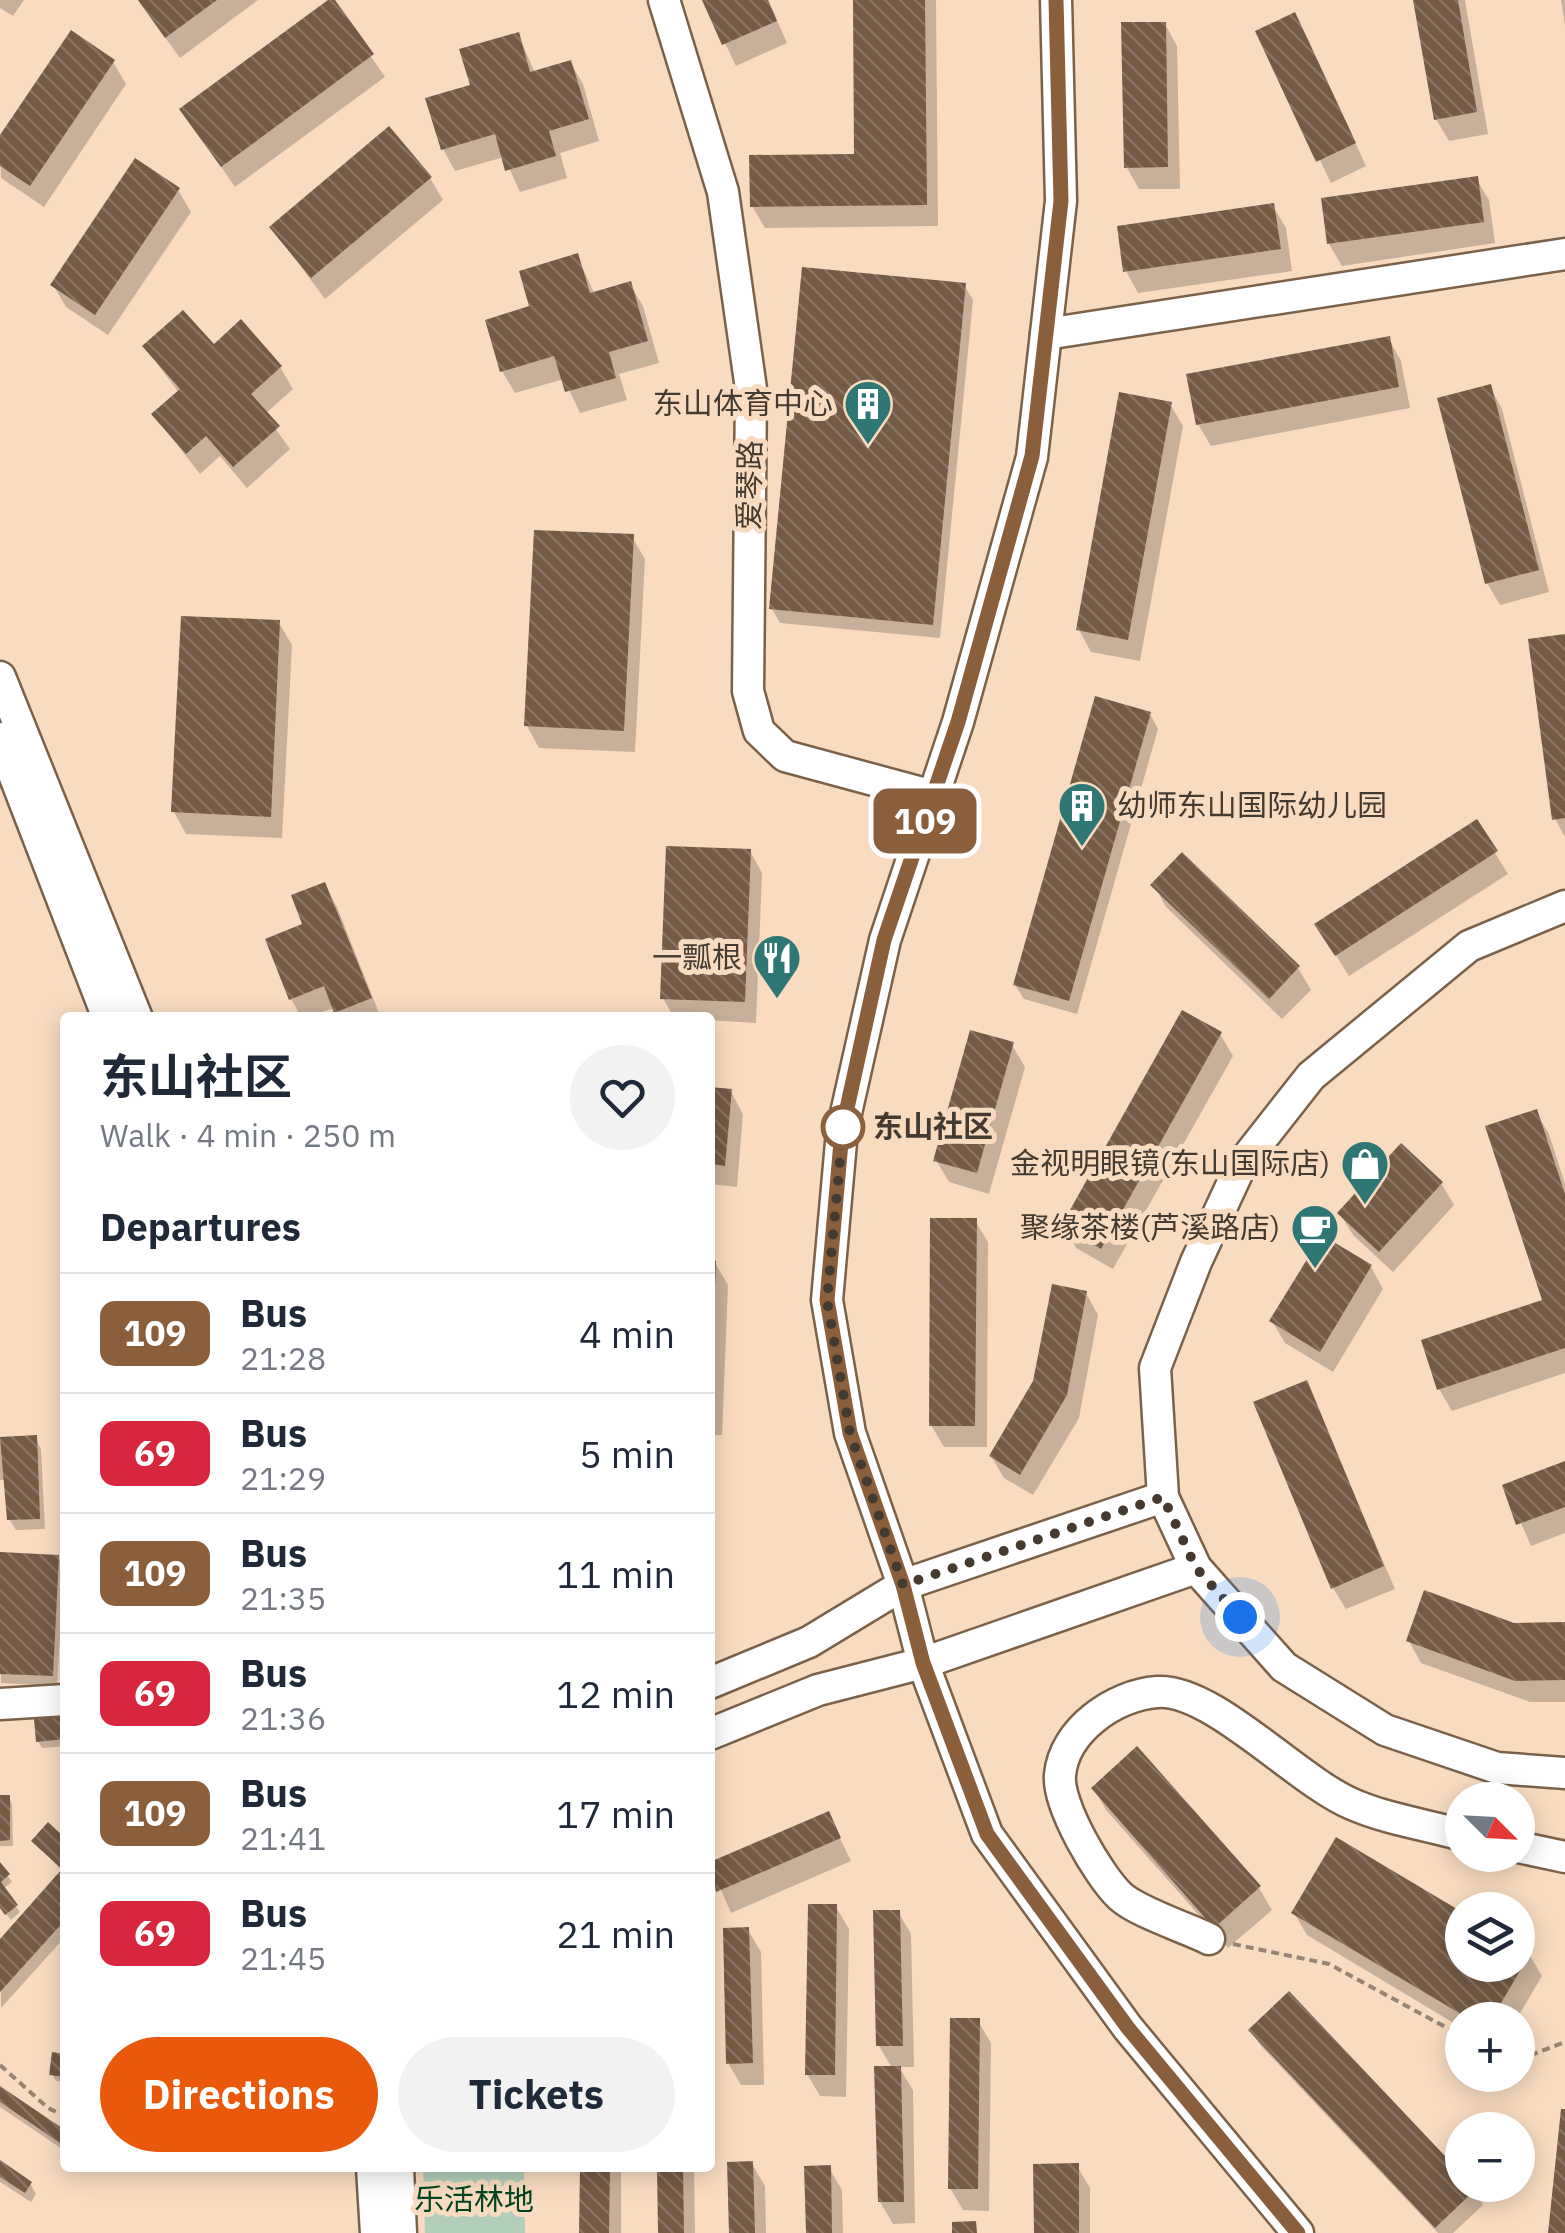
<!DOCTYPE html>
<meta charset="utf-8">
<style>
:root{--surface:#fff;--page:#f2f2f3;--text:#1f2937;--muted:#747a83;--line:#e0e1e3;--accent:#ea580c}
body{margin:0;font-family:"IBM Plex Sans","Noto Sans SC",sans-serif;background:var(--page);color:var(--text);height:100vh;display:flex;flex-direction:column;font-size:38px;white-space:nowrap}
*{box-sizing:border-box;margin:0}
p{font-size:32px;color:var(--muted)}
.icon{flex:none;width:55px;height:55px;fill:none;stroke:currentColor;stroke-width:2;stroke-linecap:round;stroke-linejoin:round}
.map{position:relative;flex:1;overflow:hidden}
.details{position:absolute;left:60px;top:1012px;width:655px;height:1160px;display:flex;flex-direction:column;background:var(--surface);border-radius:10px;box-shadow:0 5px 25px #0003}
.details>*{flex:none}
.badge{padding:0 20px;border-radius:15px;font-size:35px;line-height:65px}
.needle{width:65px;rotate:114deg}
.fabs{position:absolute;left:1445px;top:1782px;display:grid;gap:20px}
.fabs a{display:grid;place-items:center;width:90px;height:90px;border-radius:50%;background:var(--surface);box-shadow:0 5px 25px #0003;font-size:50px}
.you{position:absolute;width:50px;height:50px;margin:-25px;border:8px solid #fff;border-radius:50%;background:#1a73e8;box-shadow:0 0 0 15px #1a73e833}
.map>.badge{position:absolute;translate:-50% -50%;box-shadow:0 0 0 5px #fff}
h2{padding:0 40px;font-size:38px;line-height:90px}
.round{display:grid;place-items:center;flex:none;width:105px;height:105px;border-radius:52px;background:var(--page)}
.headline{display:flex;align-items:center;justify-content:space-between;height:170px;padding:0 40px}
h1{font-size:48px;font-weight:700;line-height:75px}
.primary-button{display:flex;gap:20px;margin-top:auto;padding:20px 40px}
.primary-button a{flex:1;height:115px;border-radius:60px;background:var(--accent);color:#fff;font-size:40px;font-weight:700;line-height:115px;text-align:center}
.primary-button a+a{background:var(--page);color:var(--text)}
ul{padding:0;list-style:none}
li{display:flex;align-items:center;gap:30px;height:120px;padding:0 40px;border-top:2px solid var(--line)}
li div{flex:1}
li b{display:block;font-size:38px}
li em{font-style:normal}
li .badge{min-width:110px;font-weight:700;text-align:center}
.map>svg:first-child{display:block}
.park{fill:#b3cfb9}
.shadow{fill:#0003}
.building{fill:url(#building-back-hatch)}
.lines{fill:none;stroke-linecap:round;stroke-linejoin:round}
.minor-casing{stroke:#7a6148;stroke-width:35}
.path{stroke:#988472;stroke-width:4;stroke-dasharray:8 5;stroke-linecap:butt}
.minor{stroke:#fff;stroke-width:30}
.line-casing{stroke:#fff;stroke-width:22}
.line{stroke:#8b5e3c;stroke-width:15}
.walk{stroke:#453a2f;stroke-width:10;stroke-dasharray:0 18}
.stop-dot{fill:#fff;stroke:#8b5e3c;stroke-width:5}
.labels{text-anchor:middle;stroke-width:10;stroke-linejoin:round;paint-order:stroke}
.poi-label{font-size:30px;fill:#453a2f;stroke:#f9dcc0;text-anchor:end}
.street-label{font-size:30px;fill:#453a2f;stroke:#f9dcc0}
.stop-label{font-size:30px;font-weight:bold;fill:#453a2f;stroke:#f9dcc0;text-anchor:start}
.park-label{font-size:30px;fill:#004520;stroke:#f9dcc0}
</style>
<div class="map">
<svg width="1565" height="2233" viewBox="0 0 1565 2233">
<defs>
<pattern id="building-back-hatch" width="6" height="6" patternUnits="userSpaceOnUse" patternTransform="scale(2.5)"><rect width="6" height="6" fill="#755a44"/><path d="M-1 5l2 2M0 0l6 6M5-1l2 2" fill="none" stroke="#8a7463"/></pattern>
</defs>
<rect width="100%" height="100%" fill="#f9dcc0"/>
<!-- park -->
<path class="park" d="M423,2168H524L525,2233H425Z"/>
<!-- shadow -->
<g class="shadow">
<path d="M0,0H24L13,16L0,8Z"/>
<path d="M138,0H258L180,58Z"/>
<path d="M332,0L385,77L235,187L182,110Z"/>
<path d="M704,0H768L787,43L736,66Z"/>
<path d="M856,0H936L938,226L765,228L752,206L857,156Z"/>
<path d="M1415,0H1465L1488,134L1449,141L1436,119Z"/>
<path d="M1561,0H1565V25Z"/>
<path d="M1165,24L1177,46L1180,189H1139L1127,168Z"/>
<path d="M1258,32L1306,36L1366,166L1331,183Z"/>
<path d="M518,34L535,73L570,62L583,84L599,141L560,153L567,178L520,192L504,157L455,171L443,149L473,86Z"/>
<path d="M113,62L126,84L44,207L1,178L0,139Z"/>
<path d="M430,178L443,200L325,299L272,228Z"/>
<path d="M1476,179L1489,200L1495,243L1342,266L1329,244Z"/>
<path d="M178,190L191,212L108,335L66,307L53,285Z"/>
<path d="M1273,206L1286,228L1292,271L1138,293L1126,271Z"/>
<path d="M577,256L595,295L630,284L643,306L659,363L619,374L627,400L580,413L564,379L515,393L502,371L533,308Z"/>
<path d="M964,285L973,300L940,638L780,623L772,609Z"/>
<path d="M1389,339L1401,361L1410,408L1211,446L1198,424Z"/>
<path d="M145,347L213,348L280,367L293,389L265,414L290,449L247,488L220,456L200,474L154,415L179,393Z"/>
<path d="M1490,387L1502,409L1549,592L1500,605L1487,583Z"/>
<path d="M1170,404L1183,426L1140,661L1091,652L1079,630Z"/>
<path d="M632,537L645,559L635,752L539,748L527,726Z"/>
<path d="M279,623L292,645L282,838L186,834L174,812Z"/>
<path d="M1565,636V837L1555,819Z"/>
<path d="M1150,714L1158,729L1077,1014L1024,999L1015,985Z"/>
<path d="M750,851L762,873L756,1023L674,1018L663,998Z"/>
<path d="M1495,853L1508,874L1349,976L1330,946Z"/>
<path d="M324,885L337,907L381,1018H340L335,1008L302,1018L291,999L305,926Z"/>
<path d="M1154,885L1298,968L1311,990L1282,1019L1166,907Z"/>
<path d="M1220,1034L1233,1056L1113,1269L1076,1248L1064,1226Z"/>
<path d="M1012,1045L1025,1067L989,1194L949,1182L936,1160Z"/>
<path d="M710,1090L731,1092L743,1114L737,1187L710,1184Z"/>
<path d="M1536,1112L1549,1134L1565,1184V1373L1452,1411L1439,1389L1545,1302Z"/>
<path d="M1441,1183L1454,1205L1393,1272L1353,1235L1340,1214Z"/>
<path d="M975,1221L988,1242L987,1447H944L931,1425Z"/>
<path d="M710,1263H715L728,1285L722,1435H710Z"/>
<path d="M1371,1267L1383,1289L1333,1372L1285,1343L1272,1321Z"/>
<path d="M1086,1293L1098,1315L1079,1418L1033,1495L1004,1478L991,1456Z"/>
<path d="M1306,1383L1395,1589L1346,1609L1333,1588Z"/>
<path d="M35,1438L41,1449L45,1529L16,1530L9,1519L8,1480H0V1440Z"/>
<path d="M1565,1464V1533L1531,1546L1505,1486Z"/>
<path d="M58,1557L64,1568L57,1686L1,1683L0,1585Z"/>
<path d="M1514,1625H1565V1702H1530L1421,1663L1409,1641Z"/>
<path d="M65,1708V1746L42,1748L38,1741Z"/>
<path d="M1137,1750L1259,1888L1272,1910L1228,1948L1106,1810L1094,1788Z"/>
<path d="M0,1798H9L12,1804L13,1846H0Z"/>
<path d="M828,1814L851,1861L731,1913L710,1864Z"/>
<path d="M1337,1840L1462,1915V1965H1518V1947L1529,1954L1542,1976L1516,2020H1462V2028L1307,1935L1294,1913Z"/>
<path d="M34,1841H65V1937L1,2008L0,1942L63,1872Z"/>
<path d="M0,1866L12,1882L3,1889L20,1912L11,1920L0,1906Z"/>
<path d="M836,1907L849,1929L846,2097L820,2096L807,2074Z"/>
<path d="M898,1912L911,1934L914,2067H899L913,2090L915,2223L893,2224L880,2202L892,2068L879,2046Z"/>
<path d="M748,1930L761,1952L764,2085H741L728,2063Z"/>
<path d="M1289,1995L1462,2178V2185L1474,2190L1483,2205L1453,2233H1438L1260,2045L1251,2031Z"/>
<path d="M978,2021L991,2043L989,2211L963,2210L950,2188Z"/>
<path d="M65,2056V2082L56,2081L52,2074Z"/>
<path d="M0,2089L65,2133V2151L0,2107Z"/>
<path d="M0,2163L30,2183L36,2194L31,2202L0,2182Z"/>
<path d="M752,2164L765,2186L766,2233H731Z"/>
<path d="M1077,2166L1090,2188V2233H1036Z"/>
<path d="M583,2168H621V2233H582Z"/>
<path d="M659,2168H694L695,2233H660Z"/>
<path d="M829,2168L842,2190L843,2233H808Z"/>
</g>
<!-- building -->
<g class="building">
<path d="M138,0H217L165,38Z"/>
<path d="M328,0H335L374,54L221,167L179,109Z"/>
<path d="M702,0H768L777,21L722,45Z"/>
<path d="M853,0H925L927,205L750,207L749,155L854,154Z"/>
<path d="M1413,0H1458L1477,112L1434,120Z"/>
<path d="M1295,12L1356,143L1316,162L1255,31Z"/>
<path d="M1121,22H1166L1168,167L1124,168Z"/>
<path d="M71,30L115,60L30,186L0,166V135Z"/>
<path d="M519,32L530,72L571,60L589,119L549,131L556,156L505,171L495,134L441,150L425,98L470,85L459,49Z"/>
<path d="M389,126L432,177L311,278L269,227Z"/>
<path d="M135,158L180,188L95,315L50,285Z"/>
<path d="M1478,176L1484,222L1327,244L1321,198Z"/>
<path d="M1274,203L1281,249L1123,272L1117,226Z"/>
<path d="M578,253L590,293L631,281L648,341L609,352L616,378L565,392L554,356L500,372L485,320L529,306L519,271Z"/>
<path d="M802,267L966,283L933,625L769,609Z"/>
<path d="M183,310L214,344L241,319L282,366L251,394L280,426L233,467L206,436L186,454L151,414L180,389L142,346Z"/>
<path d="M1390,336L1399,387L1196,425L1186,374Z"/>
<path d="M1491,384L1539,570L1485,584L1437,398Z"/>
<path d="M1119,392L1172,402L1128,640L1076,630Z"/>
<path d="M534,530L634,534L624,731L524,726Z"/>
<path d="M181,616L280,620L271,817L171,812Z"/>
<path d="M1565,634V818L1552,820L1528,639Z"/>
<path d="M1095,696L1151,712L1069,1001L1013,985Z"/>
<path d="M1477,819L1498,851L1335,956L1314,924Z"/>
<path d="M666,846L751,849L745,1002L660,999Z"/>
<path d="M1182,852L1300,966L1269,999L1150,885Z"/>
<path d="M325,882L372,998L334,1013L324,986L289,1000L265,939L302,924L291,895Z"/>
<path d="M1182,1010L1222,1032L1101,1249L1061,1226Z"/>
<path d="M970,1030L1014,1042L977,1173L933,1161Z"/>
<path d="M710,1087L732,1089L725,1166L710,1164Z"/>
<path d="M1537,1109L1565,1194V1348L1437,1390L1421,1340L1542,1300L1485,1126Z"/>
<path d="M1401,1143L1443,1182L1379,1252L1337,1213Z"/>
<path d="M930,1218H977L975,1426H929Z"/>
<path d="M1322,1235L1372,1265L1320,1352L1269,1321Z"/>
<path d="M710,1260L716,1261L713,1345H710Z"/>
<path d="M1052,1284L1087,1291L1067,1395L1020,1475L989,1456L1033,1381Z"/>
<path d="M1307,1380L1384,1566L1331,1589L1253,1402Z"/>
<path d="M37,1435L40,1519L7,1520L0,1437Z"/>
<path d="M1565,1461V1507L1516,1525L1502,1485Z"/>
<path d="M0,1552L59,1555L53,1676L0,1674Z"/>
<path d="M1424,1590L1514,1623L1565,1622V1680L1515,1681L1406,1641Z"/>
<path d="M65,1705V1739L36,1742L33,1708Z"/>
<path d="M1137,1746L1261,1886L1214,1928L1091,1788Z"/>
<path d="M0,1795H10V1840L0,1841Z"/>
<path d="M829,1811L841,1838L716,1892L710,1862Z"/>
<path d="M48,1822L65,1838V1920L0,1992V1939L62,1869L31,1841Z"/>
<path d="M1336,1837L1462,1912V1965H1518V1944L1531,1952L1491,2020H1471L1291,1913Z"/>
<path d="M0,1862L10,1874L1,1882L18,1905L5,1915L0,1908Z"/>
<path d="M808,1904H837L835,2075H805Z"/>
<path d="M873,1910H900L903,2046H876Z"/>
<path d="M749,1927L753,2063L726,2064L723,1928Z"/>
<path d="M1289,1991L1462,2174V2185L1476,2189L1435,2228L1248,2030Z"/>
<path d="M950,2018H980L978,2189H948Z"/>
<path d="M52,2052L65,2054V2077L49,2075Z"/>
<path d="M874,2066H901L904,2202H878Z"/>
<path d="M0,2086L65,2130L63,2145L0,2102Z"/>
<path d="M1561,2109H1565V2233H1548Z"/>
<path d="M0,2160L32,2182L25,2193L0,2177Z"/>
<path d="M753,2161L755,2233H729L727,2162Z"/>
<path d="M1079,2163V2233H1034L1033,2164Z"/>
<path d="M831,2165L832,2233H806L804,2166Z"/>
<path d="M580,2168H610L609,2233H579Z"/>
<path d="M657,2168H683L684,2233H658Z"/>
<path d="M976,2221L977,2233H952V2222Z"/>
</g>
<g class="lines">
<!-- minor casing -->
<g class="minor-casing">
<g id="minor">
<path d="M664,0L723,192L751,389L748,691L759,731L785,756L933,796"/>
<path d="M1056,0L1061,201L1032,457L958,722L885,940L842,1131L827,1300L850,1433L903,1585L923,1663L987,1834L1128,2028L1298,2233"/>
<path d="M1046,334L1565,254"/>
<path d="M0,677L137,1018"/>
<path d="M0,738L108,1018"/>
<path d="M1565,906L1469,946L1311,1076L1241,1165L1196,1262L1155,1368L1163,1497L1196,1568L1284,1667L1385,1730L1497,1768L1565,1773"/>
<path d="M710,1683L809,1642L903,1585L1163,1497"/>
<path d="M0,1704L65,1700"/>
<path d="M710,1734L818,1690L923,1663L1196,1568"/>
<path d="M1518,1847L1565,1857"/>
<path d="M1209,1939C1187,1928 1137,1912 1120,1896C1099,1876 1057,1805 1060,1775C1064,1730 1115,1695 1157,1692C1212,1688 1296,1780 1352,1804C1386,1819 1427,1825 1462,1835"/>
<path d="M372,2168L376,2233"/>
<path d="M398,2168L401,2233"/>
</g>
</g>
<!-- path -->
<g class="path">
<path d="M1233,1944L1329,1964L1462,2036"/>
<path d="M1518,2060L1565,2042"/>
<path d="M0,2065L48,2108L65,2116"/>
</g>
<!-- minor -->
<use href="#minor" class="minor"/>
</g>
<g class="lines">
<!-- line casing -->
<g class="line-casing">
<path id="line" d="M1056,0L1061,201L1032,456L958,722L884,940L842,1131L827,1300L850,1433L903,1585L923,1663L987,1834L1128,2028L1298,2233"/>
</g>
<!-- line -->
<use href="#line" class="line"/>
<!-- walk -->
<path class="walk" d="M843,1127L827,1300L850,1433L903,1585L1163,1497L1196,1568L1240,1617"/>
</g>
<!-- icons -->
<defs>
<g id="building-pin" transform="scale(2.5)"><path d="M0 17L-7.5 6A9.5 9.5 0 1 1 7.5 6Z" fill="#2e7774" stroke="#f9dcc0"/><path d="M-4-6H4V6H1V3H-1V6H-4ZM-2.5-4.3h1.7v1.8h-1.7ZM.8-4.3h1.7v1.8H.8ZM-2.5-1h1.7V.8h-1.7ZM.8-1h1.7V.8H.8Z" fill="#fff"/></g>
<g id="restaurant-pin" transform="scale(2.5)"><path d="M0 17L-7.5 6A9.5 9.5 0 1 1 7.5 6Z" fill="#2e7774" stroke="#f9dcc0"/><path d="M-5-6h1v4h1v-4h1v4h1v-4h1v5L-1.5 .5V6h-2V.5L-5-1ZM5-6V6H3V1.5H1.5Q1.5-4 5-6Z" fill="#fff"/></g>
<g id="shop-pin" transform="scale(2.5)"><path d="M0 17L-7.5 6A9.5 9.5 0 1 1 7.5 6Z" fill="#2e7774" stroke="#f9dcc0"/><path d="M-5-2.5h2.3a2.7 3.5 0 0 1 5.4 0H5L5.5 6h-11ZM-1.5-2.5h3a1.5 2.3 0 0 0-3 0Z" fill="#fff"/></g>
<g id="cafe-pin" transform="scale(2.5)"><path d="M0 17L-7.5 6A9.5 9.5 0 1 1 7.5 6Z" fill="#2e7774" stroke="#f9dcc0"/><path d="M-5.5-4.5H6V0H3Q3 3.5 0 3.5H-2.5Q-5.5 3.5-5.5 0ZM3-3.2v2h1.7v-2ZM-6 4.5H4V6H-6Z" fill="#fff"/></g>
</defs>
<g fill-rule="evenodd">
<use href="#building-pin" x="868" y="404"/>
<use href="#building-pin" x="1082" y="806"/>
<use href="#restaurant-pin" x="777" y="958"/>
<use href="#shop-pin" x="1365" y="1164"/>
<use href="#cafe-pin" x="1315" y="1228"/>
</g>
<!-- markers -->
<circle class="stop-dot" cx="843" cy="1127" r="20"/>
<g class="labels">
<!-- poi labels -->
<g class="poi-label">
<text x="833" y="414">东山体育中心</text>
<text x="1117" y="816" text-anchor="start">幼师东山国际幼儿园</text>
<text x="742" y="968">一瓢根</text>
<text x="1330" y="1174">金视明眼镜(东山国际店)</text>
<text x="1280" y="1238">聚缘茶楼(芦溪路店)</text>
</g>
<!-- street labels -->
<g class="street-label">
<text transform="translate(750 485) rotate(-89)" y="10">爱琴路</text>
</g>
<!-- stop labels -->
<g class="stop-label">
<text x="873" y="1137">东山社区</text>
</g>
<!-- park labels -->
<g class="park-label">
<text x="474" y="2210">乐活林地</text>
</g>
</g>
</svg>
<div class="fabs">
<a><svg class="needle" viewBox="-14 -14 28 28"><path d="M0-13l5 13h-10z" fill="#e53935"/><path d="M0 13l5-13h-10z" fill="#747a83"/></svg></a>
<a><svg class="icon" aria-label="layers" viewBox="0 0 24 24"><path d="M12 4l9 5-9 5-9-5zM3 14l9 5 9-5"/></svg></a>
<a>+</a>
<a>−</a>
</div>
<div class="you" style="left:1240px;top:1617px"></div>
<b class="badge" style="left:925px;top:821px;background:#8b5e3c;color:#fff">109</b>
<section class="details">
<div class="headline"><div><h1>东山社区</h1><p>Walk · 4 min · 250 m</p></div><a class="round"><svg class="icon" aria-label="heart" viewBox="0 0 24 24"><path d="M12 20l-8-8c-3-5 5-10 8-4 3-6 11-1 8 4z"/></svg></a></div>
<h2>Departures</h2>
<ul>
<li><span class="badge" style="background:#8b5e3c;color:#fff">109</span><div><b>Bus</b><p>21:28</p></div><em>4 min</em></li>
<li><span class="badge" style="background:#d7263d;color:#fff">69</span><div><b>Bus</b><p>21:29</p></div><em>5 min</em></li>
<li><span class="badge" style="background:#8b5e3c;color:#fff">109</span><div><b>Bus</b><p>21:35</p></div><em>11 min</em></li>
<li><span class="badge" style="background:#d7263d;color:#fff">69</span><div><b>Bus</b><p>21:36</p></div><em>12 min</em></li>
<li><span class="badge" style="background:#8b5e3c;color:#fff">109</span><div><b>Bus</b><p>21:41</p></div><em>17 min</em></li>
<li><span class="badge" style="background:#d7263d;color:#fff">69</span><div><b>Bus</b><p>21:45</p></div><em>21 min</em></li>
</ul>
<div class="primary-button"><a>Directions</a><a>Tickets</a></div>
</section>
</div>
